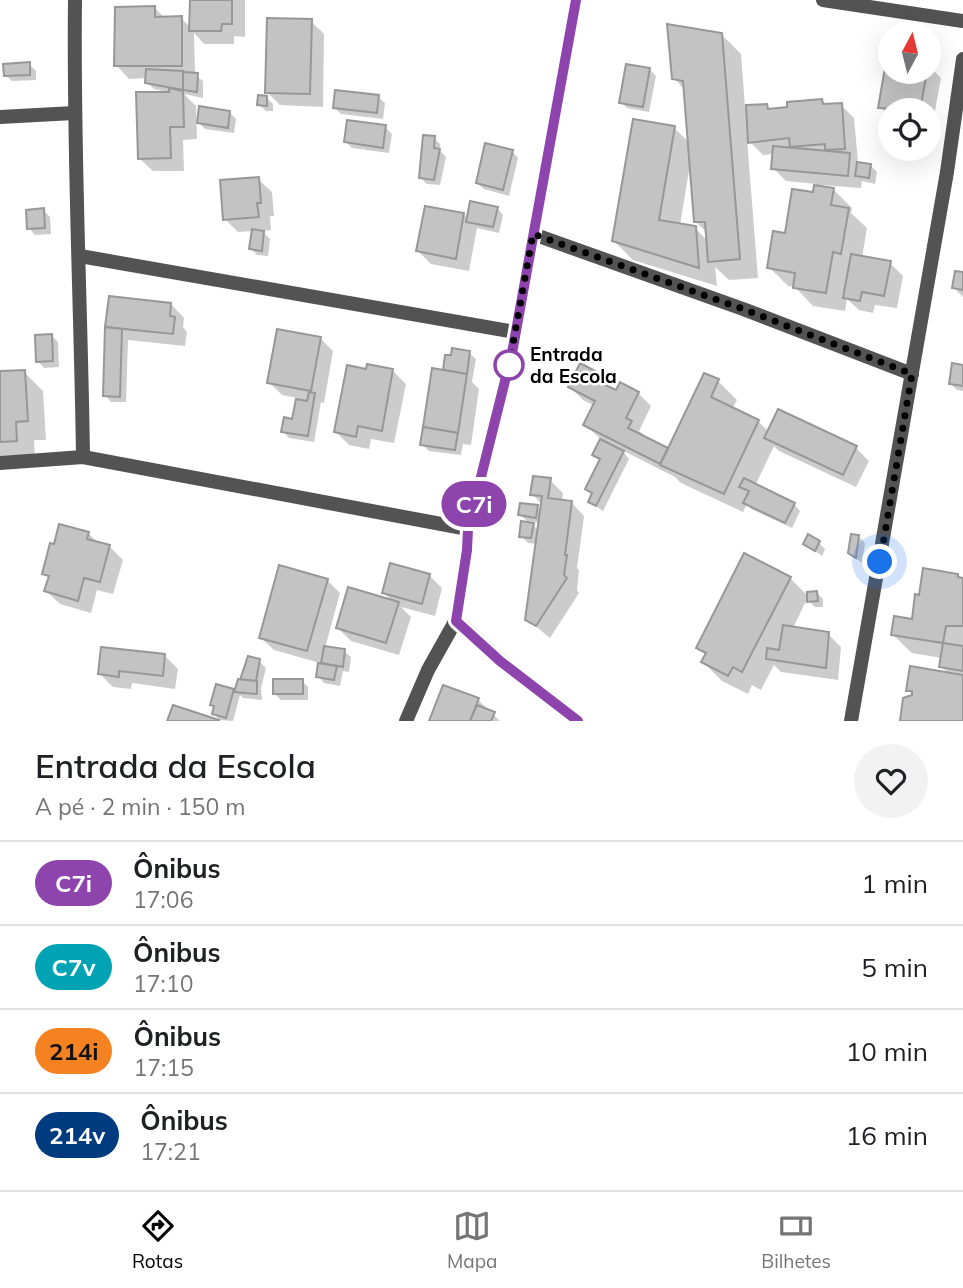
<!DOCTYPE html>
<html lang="pt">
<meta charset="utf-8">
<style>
:root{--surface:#fff;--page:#f2f2f2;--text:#202124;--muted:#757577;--line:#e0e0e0;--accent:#000}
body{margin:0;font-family:Mulish,sans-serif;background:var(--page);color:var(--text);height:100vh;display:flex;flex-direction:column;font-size:26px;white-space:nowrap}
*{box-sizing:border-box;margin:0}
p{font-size:23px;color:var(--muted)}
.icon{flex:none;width:38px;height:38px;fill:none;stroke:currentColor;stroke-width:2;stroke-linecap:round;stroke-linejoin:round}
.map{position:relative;height:721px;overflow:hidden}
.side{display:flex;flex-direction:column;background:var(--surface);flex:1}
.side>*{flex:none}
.badge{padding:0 14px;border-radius:23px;font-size:24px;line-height:46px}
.needle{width:46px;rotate:7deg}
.fabs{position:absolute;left:878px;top:21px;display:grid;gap:14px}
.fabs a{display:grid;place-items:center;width:63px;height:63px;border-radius:50%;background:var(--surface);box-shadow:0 7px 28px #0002;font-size:35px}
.you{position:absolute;width:35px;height:35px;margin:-18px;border:5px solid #fff;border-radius:50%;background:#1a73e8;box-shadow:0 0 0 10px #1a73e833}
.map>.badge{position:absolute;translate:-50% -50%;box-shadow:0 0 0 4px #fff}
.round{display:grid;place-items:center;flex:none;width:74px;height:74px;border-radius:37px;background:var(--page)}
.headline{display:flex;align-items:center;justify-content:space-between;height:119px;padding:0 35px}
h1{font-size:33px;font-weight:600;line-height:52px}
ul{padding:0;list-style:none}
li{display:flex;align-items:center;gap:21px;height:84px;padding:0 35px;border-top:2px solid var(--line)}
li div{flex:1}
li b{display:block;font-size:26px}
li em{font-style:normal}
li .badge{min-width:77px;font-weight:700;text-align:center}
.tab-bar{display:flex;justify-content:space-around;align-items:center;height:98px;border-top:2px solid var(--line);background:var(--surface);font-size:19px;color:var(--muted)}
.tab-bar a{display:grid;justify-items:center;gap:4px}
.tab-bar .current{color:var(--accent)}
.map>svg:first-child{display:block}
.shadow{fill:#0003;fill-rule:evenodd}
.building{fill:#c3c3c3;stroke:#979797;stroke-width:2}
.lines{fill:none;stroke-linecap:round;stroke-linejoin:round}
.street{stroke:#535353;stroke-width:14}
.secondary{stroke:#202020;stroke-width:14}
.line-casing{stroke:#fff;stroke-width:16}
.line{stroke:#8e44ad;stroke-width:10}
.walk{stroke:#000;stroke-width:7;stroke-dasharray:0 12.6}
.stop-dot{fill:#fff;stroke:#8e44ad;stroke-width:3.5}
.labels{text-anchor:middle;stroke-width:5;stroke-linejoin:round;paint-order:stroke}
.stop-label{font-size:19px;font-weight:bold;fill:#000;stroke:#fff;text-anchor:start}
</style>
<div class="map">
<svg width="963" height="721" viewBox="0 0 963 721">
<rect width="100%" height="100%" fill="#fff"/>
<!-- shadow -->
<g class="shadow">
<path d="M191,0H245V37L234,36V44H204L194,33L195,75L203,81V98L184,94L196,106L197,139L183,140L184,171H153L139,158L168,92L154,89L147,82V78L129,79L116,65L155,8L165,18H181L191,28Z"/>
<path d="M311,21L324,34L323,107L280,105L267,92Z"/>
<path d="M721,34L741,54L745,107L766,105L771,110L822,101L826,105H841L854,118L858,162L871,166L877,172L875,184L862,181L861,188L821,185V187L833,189L852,208L851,213L867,228L862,258L890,263L903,276L897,308L875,305L873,313L859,310L847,299L845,311L813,306L795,287L788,286L769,267L786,235L814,194L816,184L786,181L773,168L774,154L763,155L747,139L758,278L729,280L715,267L717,286L633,260L614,241L674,128L690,143L685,90L674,78ZM690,165L696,222L708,234V241L695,228L680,225Z"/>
<path d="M29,64L36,71V80L12,81L5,75Z"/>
<path d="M929,66L941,78L932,127L929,126V110H891V118L880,107L891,72H929Z"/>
<path d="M649,69L656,76L649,112L627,108L621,102Z"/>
<path d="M378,97L385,103L383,119L341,114L334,107Z"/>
<path d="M267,98L273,104V111H266L259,105Z"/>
<path d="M229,112L236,119L234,133L205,129L198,122Z"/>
<path d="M385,127L392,134L389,153L352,148L346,142Z"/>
<path d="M434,138L440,144V151L446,157L440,185L427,184L421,178Z"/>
<path d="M512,151L518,158L509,196L484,189L477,183Z"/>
<path d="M258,179L272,192L274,216H270L271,230L262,231L270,239L268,256L257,255L251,249L253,231L238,232L225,219Z"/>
<path d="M497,208L503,215L499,233L477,228L469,271L431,264L418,251L464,215L468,219Z"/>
<path d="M43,210L50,217L51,234L35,235L29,228Z"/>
<path d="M963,274V297L954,288Z"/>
<path d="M110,298L171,304L184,318L183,327L187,332L185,346L128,340L126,402H111L105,395L107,329Z"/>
<path d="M52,336L58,342L59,367L44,368L38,361Z"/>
<path d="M320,338L333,351L324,403L321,402L314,442L289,438L283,431L294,421L298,398L282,395L269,382Z"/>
<path d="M469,353L476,359L472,382L479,389L471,445L463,444L461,455L429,451L422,444L445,372Z"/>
<path d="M963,367V391L957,390L950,383Z"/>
<path d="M392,370L406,384L394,443L371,439L369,449L349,445L336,432L368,371Z"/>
<path d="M24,372L43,391L46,440H34L35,460L0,462V373Z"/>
<path d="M596,373L609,386L608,388L617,393H638L651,406L639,431L644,435L643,437L668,452L718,381L737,400L732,409L758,421L769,432L856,448L869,461L856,487L779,451L774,446L755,486L794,504L800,511L792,528L751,509L747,504L743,512L681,483L675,477L622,450L629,459L603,511L590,502L593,495L587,489L601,461L594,455L602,440L585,425L595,406L583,400L570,387Z"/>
<path d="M550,480L563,493L562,501L571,502L584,516L577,568L579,570L577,590L579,593L550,638L527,619L537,544L528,543L521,536L530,524L520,514L537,507L542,512L543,505L532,494ZM529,521L540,523L539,531Z"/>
<path d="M88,533L99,544L109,546L123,560L113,594L97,590L91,613L60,604L46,591L50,579L44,573Z"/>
<path d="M859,537L865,543L862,563L850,553Z"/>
<path d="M819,543L825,549L822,556L805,544Z"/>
<path d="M429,575L442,588L435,616L401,607L411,617L399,655L351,641L338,628L394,603L384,593Z"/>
<path d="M957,575L963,580V721H901L914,696L908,690L950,675L941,666L942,658L912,653L893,635L913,621L920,597Z"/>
<path d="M790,578L809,597L817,593L823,599V607H815L807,599L793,628L828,634L841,647L838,680L781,672L774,665L761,690L752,685L748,694L722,681L703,662L707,656L698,647Z"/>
<path d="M327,580L340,593L325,648L344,651L351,657L349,672L343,671L340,686L324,683L318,676L320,663L274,650L260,637Z"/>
<path d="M165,656L178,669L175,689L132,683L131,689L113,687L100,674Z"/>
<path d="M249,658L259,661L266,668L261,688L262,700L243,698L240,695L233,721L220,720L214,714L215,708L212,705L233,691L236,694Z"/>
<path d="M302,681L308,687V700H281L274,693Z"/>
<path d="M478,700L500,721H431Z"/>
</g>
<!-- building -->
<g class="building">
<path d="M190,0H232V24H222L221,31H189Z"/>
<path d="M155,6V17L182,16V66H114L115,7Z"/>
<path d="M267,18L312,19L310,94L265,93Z"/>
<path d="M667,24L722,33L740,259L708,262L705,222H694L683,81L672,79Z"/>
<path d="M887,56L891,57V72H927L920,110L878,108Z"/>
<path d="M30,62V75L4,76L3,64Z"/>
<path d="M626,64L650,68L643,107L619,103Z"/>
<path d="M146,69L183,71V90L145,83Z"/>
<path d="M183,72L198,73L197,92L183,90Z"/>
<path d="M169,88L183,91L184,127H170L171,158L138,159L136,92H169Z"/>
<path d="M335,90L379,95L377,113L333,108Z"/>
<path d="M258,95L267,96V106L257,105Z"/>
<path d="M822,99L823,104L842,103L845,149L825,150V144L790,147L789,138L748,143L746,105L767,104L768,109L787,107V102Z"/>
<path d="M199,106L230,111L228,128L197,123Z"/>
<path d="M633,119L675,126L659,220L696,226L699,268L612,241Z"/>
<path d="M347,120L386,125L383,148L344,142Z"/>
<path d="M423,135L435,136L434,148L440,149L434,180L419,178Z"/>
<path d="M485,143L513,150L503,190L476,183Z"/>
<path d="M773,146L850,153L848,176L771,169Z"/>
<path d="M857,162L871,164L869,178L855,176Z"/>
<path d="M259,177L261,203H257L259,217L223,220L220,180Z"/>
<path d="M814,185L834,188L831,205L849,208L841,254L833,252L826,293L793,288L795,273L767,268L773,231L785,233L792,189L813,192Z"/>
<path d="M470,201L498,207L493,227L466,222Z"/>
<path d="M425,206L464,213L456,259L416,251Z"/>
<path d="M44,208L45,228L27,229L26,210Z"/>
<path d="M252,229L264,231L262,251L249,249Z"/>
<path d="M851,254L891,261L884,296L862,292L860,301L843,298Z"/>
<path d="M955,271L963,272V290L952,288Z"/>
<path d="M109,296L171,303L170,316L175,317L173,334L105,327Z"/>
<path d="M105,327L122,329L120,397L103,396Z"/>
<path d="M277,329L321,337L311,391L267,383Z"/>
<path d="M52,334L53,361L36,362L35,335Z"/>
<path d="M452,348L470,351L467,374L443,370L445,355H451Z"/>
<path d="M580,363L597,372L593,379L616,390L620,382L639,392L626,418L632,421L628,428L668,448L660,464L583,425L595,401L568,387Z"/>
<path d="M952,363L963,365V386L949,384Z"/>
<path d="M367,364L393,369L382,431L358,426L356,437L334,432L347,365L366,369Z"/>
<path d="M432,368L467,374L458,433L423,427Z"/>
<path d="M25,370L28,421L16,422L17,441L0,442V371Z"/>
<path d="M704,373L719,379L711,397L759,420L724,494L660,465Z"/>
<path d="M309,392L315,393L308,436L281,432L284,417L292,419L296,399L307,401Z"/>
<path d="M778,409L857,446L843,475L764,438Z"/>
<path d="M423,427L458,433L455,450L420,445Z"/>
<path d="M600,439L624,451L596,506L588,502L592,493L585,489L600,459L592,455Z"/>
<path d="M533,476L551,478L548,498L572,501L565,555H567L564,575L567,578L536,626L525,620L542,496L530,495Z"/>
<path d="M744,478L795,503L785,523L743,503L749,491L739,487Z"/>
<path d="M520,503L538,505L536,518L518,515Z"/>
<path d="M521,521L534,523L531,538L519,537Z"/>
<path d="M59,524L89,532L87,539L110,545L100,582L84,578L78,601L44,591L49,576L42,574L50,543L54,544Z"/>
<path d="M808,534L820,541L815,551L803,544Z"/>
<path d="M851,534L859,535L856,558L848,553Z"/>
<path d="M744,553L791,577L742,672L733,667L728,676L701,662L706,653L696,648Z"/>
<path d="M390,563L430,574L422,604L382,593Z"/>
<path d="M279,565L328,579L307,651L259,638Z"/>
<path d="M923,568L958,574V577L963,578V626H946L943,643L891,635L894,616L912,619L915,594L919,595Z"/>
<path d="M348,587L399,602L386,643L336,628Z"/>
<path d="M817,591L818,601L807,602V592Z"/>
<path d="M783,625L829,632L826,668L766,659L767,648L779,650Z"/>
<path d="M943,643L963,646V671L939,667Z"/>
<path d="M324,646L345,649L343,667L321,663Z"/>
<path d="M101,647L165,654L163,676L119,671V677L98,674Z"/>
<path d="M248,656L260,659L256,681L240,680Z"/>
<path d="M318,663L337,666L334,680L316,677Z"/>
<path d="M910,666L963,675V721H900L903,698L912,695V691H906Z"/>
<path d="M238,679L257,681V694L234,692Z"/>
<rect x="273" y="679" width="30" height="15"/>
<path d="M216,684L234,689L226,718L212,714L214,706L210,705Z"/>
<path d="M443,685L479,698L470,721H429Z"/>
<path d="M173,705L219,720V721H167Z"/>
<path d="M477,705L495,712L491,721H470Z"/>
</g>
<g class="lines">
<!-- street -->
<g class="street">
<path d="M75,0C73,152 81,305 83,457"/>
<path d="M823,0L963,21"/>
<path d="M0,117L74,113"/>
<path d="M533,234L743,309L912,374"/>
<path d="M80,256L515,332"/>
<path d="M0,463L83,457L468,529"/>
<path d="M406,721L428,670L456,620"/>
<path d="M851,721L947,172L963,59"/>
</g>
<!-- secondary -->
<path class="secondary" d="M576,0L512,353L468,529L467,550L456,620L501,661L578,721"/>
</g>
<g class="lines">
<!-- line casing -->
<g class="line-casing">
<path id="line" d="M576,0L512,353L468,529L467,550L456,621L500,661L578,721"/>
</g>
<!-- line -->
<use href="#line" class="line"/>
<!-- walk -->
<path class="walk" d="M509,365L533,234L743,309L912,374L880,562"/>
</g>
<!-- markers -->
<circle class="stop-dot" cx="509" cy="365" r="14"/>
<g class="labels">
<!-- stop labels -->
<g class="stop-label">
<text x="530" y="361">Entrada<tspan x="530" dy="22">da Escola</tspan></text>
</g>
</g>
</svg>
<div class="fabs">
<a><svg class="needle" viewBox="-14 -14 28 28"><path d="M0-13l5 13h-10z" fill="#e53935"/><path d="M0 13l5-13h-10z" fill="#757577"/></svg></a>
<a><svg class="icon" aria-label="locate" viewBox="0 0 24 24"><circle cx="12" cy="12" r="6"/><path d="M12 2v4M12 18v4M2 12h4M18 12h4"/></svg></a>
</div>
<div class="you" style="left:880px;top:562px"></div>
<b class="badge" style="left:474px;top:504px;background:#8e44ad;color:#fff">C7i</b>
</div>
<section class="side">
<div class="headline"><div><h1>Entrada da Escola</h1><p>A pé · 2 min · 150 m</p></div><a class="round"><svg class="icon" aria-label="heart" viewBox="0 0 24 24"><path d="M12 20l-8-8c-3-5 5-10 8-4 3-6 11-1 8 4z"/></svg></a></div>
<ul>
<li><span class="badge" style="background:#8e44ad;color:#fff">C7i</span><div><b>Ônibus</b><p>17:06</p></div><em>1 min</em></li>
<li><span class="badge" style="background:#00a3b4;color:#fff">C7v</span><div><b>Ônibus</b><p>17:10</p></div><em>5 min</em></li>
<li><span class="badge" style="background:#f58220;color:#111">214i</span><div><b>Ônibus</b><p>17:15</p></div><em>10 min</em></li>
<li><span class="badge" style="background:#003b80;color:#fff">214v</span><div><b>Ônibus</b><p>17:21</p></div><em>16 min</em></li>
</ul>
</section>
<nav class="tab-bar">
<a class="current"><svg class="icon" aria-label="directions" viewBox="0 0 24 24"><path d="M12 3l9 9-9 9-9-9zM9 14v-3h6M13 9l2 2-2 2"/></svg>Rotas</a>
<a><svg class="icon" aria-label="map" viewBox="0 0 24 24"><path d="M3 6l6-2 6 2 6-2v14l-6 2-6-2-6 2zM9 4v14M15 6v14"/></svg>Mapa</a>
<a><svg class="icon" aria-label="tickets" viewBox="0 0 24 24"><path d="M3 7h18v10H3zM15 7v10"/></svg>Bilhetes</a>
</nav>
